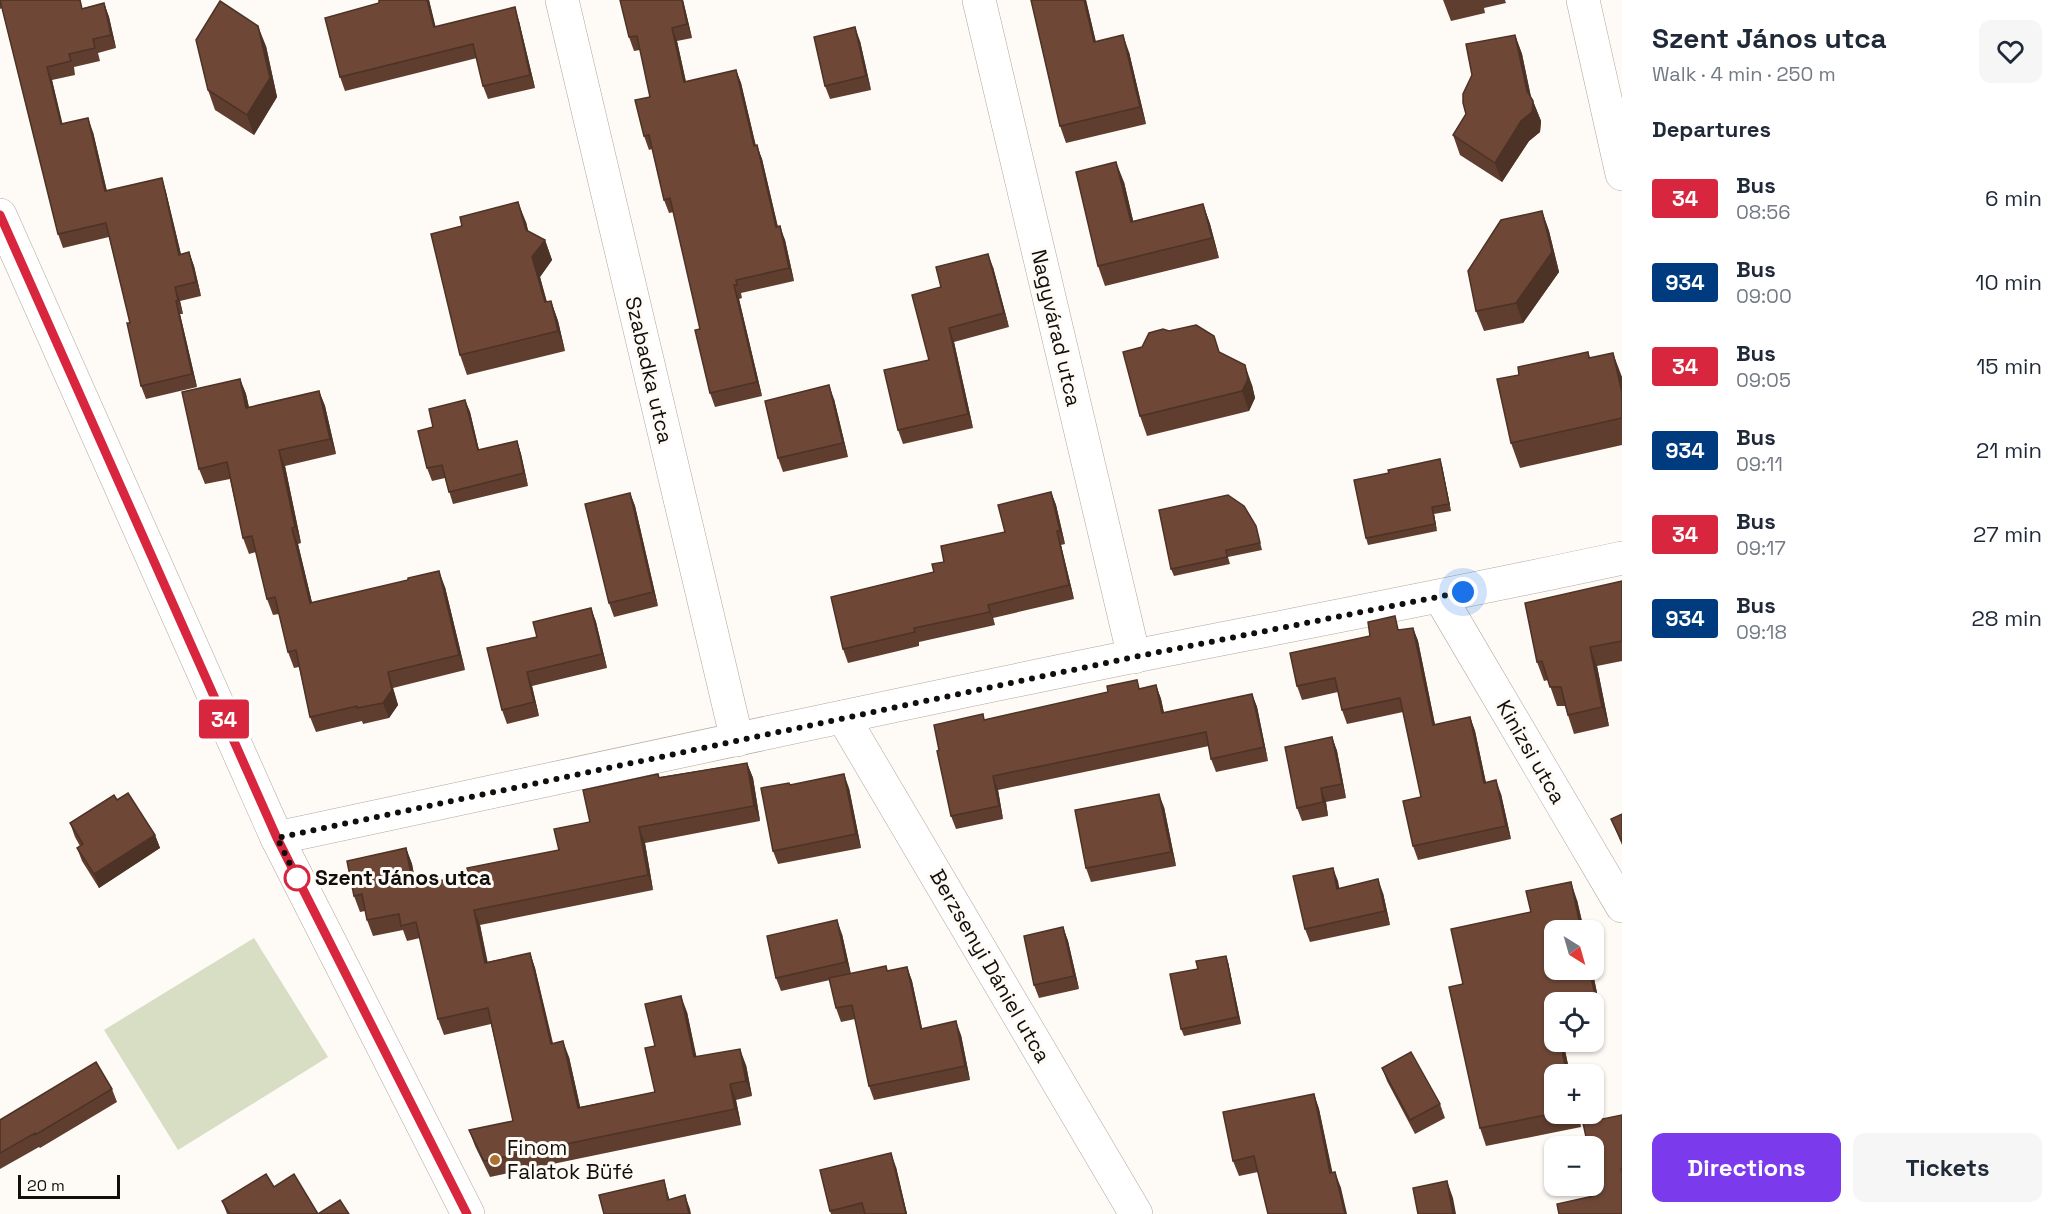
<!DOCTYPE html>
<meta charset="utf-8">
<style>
:root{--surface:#fff;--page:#f6f6f7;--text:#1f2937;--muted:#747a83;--accent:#7c3aed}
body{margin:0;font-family:"Space Grotesk",sans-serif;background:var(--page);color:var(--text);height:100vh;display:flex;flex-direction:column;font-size:22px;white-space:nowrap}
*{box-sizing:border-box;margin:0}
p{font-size:20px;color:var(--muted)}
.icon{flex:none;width:33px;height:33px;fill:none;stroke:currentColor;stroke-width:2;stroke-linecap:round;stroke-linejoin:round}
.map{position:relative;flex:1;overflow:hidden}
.panel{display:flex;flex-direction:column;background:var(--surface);width:450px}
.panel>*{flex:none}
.badge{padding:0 12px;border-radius:4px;font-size:21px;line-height:39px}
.needle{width:39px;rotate:143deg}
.controls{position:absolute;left:1544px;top:920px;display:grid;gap:12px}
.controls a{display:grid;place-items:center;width:60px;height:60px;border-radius:12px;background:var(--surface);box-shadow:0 2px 4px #0004;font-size:30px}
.scale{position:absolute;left:18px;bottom:15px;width:102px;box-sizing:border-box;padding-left:6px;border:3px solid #110e0b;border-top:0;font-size:16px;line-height:21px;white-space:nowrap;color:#110e0b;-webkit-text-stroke:4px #fefaf6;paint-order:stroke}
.you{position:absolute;width:30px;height:30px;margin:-15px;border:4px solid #fff;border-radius:50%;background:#1a73e8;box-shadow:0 0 0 9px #1a73e833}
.map>.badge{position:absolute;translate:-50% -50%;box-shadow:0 0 0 3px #fff}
h2{padding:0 30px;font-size:22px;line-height:54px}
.round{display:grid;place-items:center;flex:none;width:63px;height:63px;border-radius:12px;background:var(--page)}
.overview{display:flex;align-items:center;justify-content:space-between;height:102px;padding:0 30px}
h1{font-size:28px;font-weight:800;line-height:45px}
.cta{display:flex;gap:12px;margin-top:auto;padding:12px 30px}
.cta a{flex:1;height:69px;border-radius:12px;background:var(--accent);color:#fff;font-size:24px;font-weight:800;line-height:69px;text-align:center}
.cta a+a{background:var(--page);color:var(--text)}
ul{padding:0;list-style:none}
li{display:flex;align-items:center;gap:18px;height:84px;padding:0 30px}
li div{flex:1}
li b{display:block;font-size:22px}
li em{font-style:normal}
li .badge{min-width:66px;font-weight:700;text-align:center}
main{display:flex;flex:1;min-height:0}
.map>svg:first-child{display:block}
.green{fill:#d8dec3}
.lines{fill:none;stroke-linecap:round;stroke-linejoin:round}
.minor-casing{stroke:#b0a69e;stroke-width:34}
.minor{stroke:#fff;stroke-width:33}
.wall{fill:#5f3d2f}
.shaded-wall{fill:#4d3226}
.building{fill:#6e4737;stroke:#4d3226;stroke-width:1.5}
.line-casing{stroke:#fff;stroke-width:14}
.line{stroke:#d7263d;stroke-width:9}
.walk{stroke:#110e0b;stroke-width:6;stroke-dasharray:0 10.8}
.stop-dot{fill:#fff;stroke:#d7263d;stroke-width:3}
.poi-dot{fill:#ab7131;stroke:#fefaf6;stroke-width:2}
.labels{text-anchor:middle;stroke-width:6;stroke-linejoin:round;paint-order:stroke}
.street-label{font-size:21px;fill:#110e0b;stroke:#fefaf6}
.stop-label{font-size:21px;font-weight:bold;fill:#110e0b;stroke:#fefaf6;text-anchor:start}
.poi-label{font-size:21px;fill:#110e0b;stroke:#fefaf6;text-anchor:start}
</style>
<main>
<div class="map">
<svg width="1622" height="1214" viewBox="0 0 1622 1214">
<rect width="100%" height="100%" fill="#fefaf6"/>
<!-- green -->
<path class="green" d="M254,938L328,1057L178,1150L104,1030Z"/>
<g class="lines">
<!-- minor casing -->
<g class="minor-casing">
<g id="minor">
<path d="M562,0L737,740"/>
<path d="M979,0L1134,657"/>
<path d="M1583,0L1622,174"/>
<path d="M0,215L277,838L468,1214"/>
<path d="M1440,597L1622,906"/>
<path d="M843,717L1136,1214"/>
<path d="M277,838C563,777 848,714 1135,656C1297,624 1460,593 1622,558"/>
</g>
</g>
<!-- minor -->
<use href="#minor" class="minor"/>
</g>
<!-- wall -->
<g class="wall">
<path d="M0,0L83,8L104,3L109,17L116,48L98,53L100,61L74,67L75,75L52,80L62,124L93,132L107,191L162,178L166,192L181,254L189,252L194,266L201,296L180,301L183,314H180L197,387L146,399L141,386L130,323L109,237L63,248L58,234L2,8L0,9Z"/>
<path d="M379,0H429L435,26L519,21L535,88L488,99L483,86L477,58L345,91L340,77L379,3Z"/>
<path d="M683,0L692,38L677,41L686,82L736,70L741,83L756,146L762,159L778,227L785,240L794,281L741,293L742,298L739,299L762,396L715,407L710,393L700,329L674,212L669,213L664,200L652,149L649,150L644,136L650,97L640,50L634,51L629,37Z"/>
<path d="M1031,0H1086L1096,42L1129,52L1146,124L1066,143L1060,126Z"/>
<path d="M1443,0H1505L1506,3L1484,8L1485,13L1451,21Z"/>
<path d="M1515,35L1522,54L1531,98L1533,101L1541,121L1540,132L1529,141L1502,182L1460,155L1453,135Z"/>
<path d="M860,41L871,90L830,99L825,86Z"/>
<path d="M266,46L277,97L254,135L215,110L208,90Z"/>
<path d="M1124,182L1133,221L1203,204L1210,224L1219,258L1105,286L1098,266Z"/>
<path d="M1542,211L1549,231L1559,272L1523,323L1484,331L1476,311Z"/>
<path d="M526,222L528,231L545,240L552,260L540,277L547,302L551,301L558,321L565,351L467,375L460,355Z"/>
<path d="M993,267L1009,327L954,342L973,428L903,444L898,430L929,360L941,287Z"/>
<path d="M1588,352L1590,358L1622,377V445L1520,468L1511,443L1519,375Z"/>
<path d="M1221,354L1252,385L1255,398L1249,411L1147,436L1140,416Z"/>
<path d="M240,379L246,394L249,407L319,391L325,406L336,454L285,466L301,543L298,544L312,603L445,587L465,670L393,688L398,705L389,718L363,724L362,721L316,732L310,717L299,667L294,668L288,652L279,614L273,615L267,599L256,552L249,554L243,538L230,479L205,484L199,469Z"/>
<path d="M834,399L848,457L783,472L778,458Z"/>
<path d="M465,400L470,412L479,450L517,441L521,454L528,486L453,504L445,478L432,481L427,468L433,427Z"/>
<path d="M1442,466L1451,511L1434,514L1437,531L1368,545L1366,538Z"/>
<path d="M1051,492L1056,505L1065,544L1061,545L1074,599L993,618L995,625L919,642V646L848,663L843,649L934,572L944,562L1005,532Z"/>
<path d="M630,493L635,506L658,606L614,617L609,603Z"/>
<path d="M1256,526L1262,550L1228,557L1230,564L1174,576L1171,569Z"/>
<path d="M1622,581V661L1597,666L1609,726L1574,734L1565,706H1557L1548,680L1544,681L1537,662Z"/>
<path d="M591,608L596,622L607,668L532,686L539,716L507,724L502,710L537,637Z"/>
<path d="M1413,628L1418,641L1435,725L1470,717L1475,731L1486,783L1501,794L1511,839L1418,860L1413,846L1421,797L1403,712L1347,724L1342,710L1338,692L1302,700L1297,686L1400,630Z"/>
<path d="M1156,685L1161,699L1164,713L1252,694L1257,707L1268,761L1216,772L1211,759L1209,746L998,790L1003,819L956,829L951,816L939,750L985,720Z"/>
<path d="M1332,737L1337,751L1346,798L1326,802L1328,816L1302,821L1297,808Z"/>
<path d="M747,763L753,778L760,821L645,843L653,890L480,925L487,962L530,953L535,968L553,1043L569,1057L580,1107L655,1092V1046L687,1012L696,1057L746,1065L752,1096L736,1100L741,1125L490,1177L475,1146L469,1130L513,1121L491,1024L444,1035L438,1019L420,938L407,941L403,930L373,936L367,920L365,911L360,912L354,896L406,848L412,864L416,885L469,875L559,850L590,822L658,774L659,777Z"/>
<path d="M790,785L849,788L861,848L778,864L773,851Z"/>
<path d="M117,800L155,835L160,848L99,888L82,861L77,848L80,846L75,837L70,823Z"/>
<path d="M1164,807L1176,866L1091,882L1086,868Z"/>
<path d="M1622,814V845L1611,819Z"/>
<path d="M1333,868L1339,888L1383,893L1390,925L1310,942L1305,929Z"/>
<path d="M1577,900L1584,930H1554L1592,969L1604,1026L1593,1029V1002H1554V1041H1563L1570,1074L1554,1113H1578L1581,1127L1486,1146L1480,1128L1463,984L1531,912Z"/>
<path d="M1063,927L1068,941L1079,989L1039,998L1034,985Z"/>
<path d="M842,934L851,974L888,971L907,967L912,981L922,1028L961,1035L970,1080L874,1100L869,1086L855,1019L841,1022L836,1008L830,980L781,991L776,978Z"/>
<path d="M1228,962L1241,1024L1184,1036L1181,1029Z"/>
<path d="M1382,1068L1440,1104L1445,1118L1415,1134L1387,1081Z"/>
<path d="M112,1089L117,1102L40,1148L39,1147L0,1169V1120Z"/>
<path d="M1314,1094L1319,1109L1332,1173L1341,1188L1258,1172L1239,1176L1233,1161Z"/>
<path d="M896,1167L907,1214H831L830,1211Z"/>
<path d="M274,1187L318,1214H349H227L222,1201Z"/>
</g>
<!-- shaded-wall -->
<g class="shaded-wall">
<path d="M427,0H429L439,40L434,27Z"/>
<path d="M682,0H683L692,38L687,24Z"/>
<path d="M1084,0H1086L1100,60L1094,42Z"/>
<path d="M104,3L109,17L116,48L111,35Z"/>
<path d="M515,7L519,21L535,88L530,75Z"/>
<path d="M258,26L266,46L277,97L254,135L247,115Z"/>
<path d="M855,27L860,41L871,90L866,76Z"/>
<path d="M672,28L677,41L689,96L684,82Z"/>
<path d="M1123,35L1129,52L1146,124L1140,107Z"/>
<path d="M1515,35L1522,54L1533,106V101L1541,121L1540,132L1529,141L1502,182L1495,163L1527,91Z"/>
<path d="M47,67L52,80L66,138L61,124Z"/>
<path d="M736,70L741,83L759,160L754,146Z"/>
<path d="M88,118L93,132L110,205L105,191Z"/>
<path d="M757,145L762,159L781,241L776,227Z"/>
<path d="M1116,162L1124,182L1138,241L1131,222Z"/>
<path d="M162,178L166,192L184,268L179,255Z"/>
<path d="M518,202L526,222L533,250L526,230Z"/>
<path d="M1203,204L1210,224L1219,258L1212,238Z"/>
<path d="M1542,211L1549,231L1559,272L1523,323L1516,303Z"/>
<path d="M780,226L785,240L794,281L789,268Z"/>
<path d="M545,240L552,260L540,277L552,322L545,302L532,257Z"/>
<path d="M189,252L194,266L201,296L196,282Z"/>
<path d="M988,254L993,267L1009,327L1004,313Z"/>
<path d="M734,285L739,299L762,396L757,382Z"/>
<path d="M175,287L180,301L183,314L178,300Z"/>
<path d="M176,301L180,314L197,387L192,374Z"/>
<path d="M551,301L558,321L565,351L558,331Z"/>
<path d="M949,328L954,342L973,428L968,414Z"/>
<path d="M1613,353L1622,377V393Z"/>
<path d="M1245,365L1252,385L1255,398L1249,411L1242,391Z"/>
<path d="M240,379L246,394L252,423L246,408Z"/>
<path d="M829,385L834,399L848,457L843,443Z"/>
<path d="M319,391L325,406L336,454L330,439Z"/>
<path d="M465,400L470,412L482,463L478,450Z"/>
<path d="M517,441L521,454L528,486L524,473Z"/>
<path d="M279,450L285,466L301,543L295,527Z"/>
<path d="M1440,459L1442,466L1451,511L1449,504Z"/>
<path d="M1051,492L1056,505L1065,544L1060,531Z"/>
<path d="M630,493L635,506L658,606L653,592Z"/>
<path d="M1432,507L1434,514L1437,531L1435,524Z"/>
<path d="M292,528L298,544L316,619L310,603Z"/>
<path d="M1057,531L1061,545L1074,599L1069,585Z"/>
<path d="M439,571L445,587L465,670L459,655Z"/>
<path d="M988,605L993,618L995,625L990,612Z"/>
<path d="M591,608L596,622L607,668L602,654Z"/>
<path d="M1413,628L1418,641L1438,739L1433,725Z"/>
<path d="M1590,647L1597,666L1609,726L1602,707Z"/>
<path d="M388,672L393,688L398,705L389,718L383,703Z"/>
<path d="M527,672L532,686L539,716L534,702Z"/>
<path d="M1156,685L1161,699L1167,727L1162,713Z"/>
<path d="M1252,694L1257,707L1268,761L1264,747Z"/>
<path d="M1470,717L1475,731L1489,797L1484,783Z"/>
<path d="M1332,737L1337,751L1346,798L1342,784Z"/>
<path d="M747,763L753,778L760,821L754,806Z"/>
<path d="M844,774L849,788L861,848L856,834Z"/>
<path d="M993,776L998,790L1003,819L999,806Z"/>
<path d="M1496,780L1501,794L1511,839L1506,826Z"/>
<path d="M1321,788L1326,802L1328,816L1323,802Z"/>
<path d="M1159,794L1164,807L1176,866L1171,852Z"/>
<path d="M639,827L645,843L653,890L648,875Z"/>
<path d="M155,835L160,848L99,888L94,874Z"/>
<path d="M406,848L412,864L419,901L413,886Z"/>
<path d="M1333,868L1338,881L1342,902L1337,889Z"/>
<path d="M1378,879L1383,893L1390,925L1385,911Z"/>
<path d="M1571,882L1577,900L1584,930H1581Z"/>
<path d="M474,910L480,925L491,978L485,963Z"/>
<path d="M837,920L842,934L851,975L846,962Z"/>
<path d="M1063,927L1068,941L1079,989L1074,976Z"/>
<path d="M530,953L535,968L556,1059L551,1044Z"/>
<path d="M1226,956L1228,962L1241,1024L1238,1017Z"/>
<path d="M907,967L912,981L925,1042L921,1029Z"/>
<path d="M1589,969H1592L1604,1026L1598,1008Z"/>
<path d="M681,996L687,1012L700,1073L694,1057Z"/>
<path d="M956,1021L961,1035L970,1080L965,1066Z"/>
<path d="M563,1041L569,1057L584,1124L578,1108Z"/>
<path d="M1560,1041H1563L1570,1074H1567Z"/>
<path d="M740,1049L746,1065L752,1096L746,1081Z"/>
<path d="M730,1084L736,1100L741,1125L735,1109Z"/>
<path d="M1314,1094L1319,1109L1336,1189L1330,1173Z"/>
<path d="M1576,1113H1578L1581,1127Z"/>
<path d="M891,1153L896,1167L907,1214H906Z"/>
<path d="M1335,1172L1341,1188L1347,1214H1345Z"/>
<path d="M664,1180L668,1194L673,1213L668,1200Z"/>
<path d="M1447,1181L1453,1198L1456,1214H1453Z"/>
<path d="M685,1195L690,1209L691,1214H689Z"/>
</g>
<!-- building -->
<g class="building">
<path d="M0,0H80L82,9L104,3L111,35L93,39L95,48L69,54L71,61L47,67L61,124L88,118L105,191L162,178L179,255L189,252L196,282L175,287L178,300L176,301L192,374L141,386L127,323H130L106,223L58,234Z"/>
<path d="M379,0H427L434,27L515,7L530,75L483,86L473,44L340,77L325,18L379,3Z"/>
<path d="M620,0H682L687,24L672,28L684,82L736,70L754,146L757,145L776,227L780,226L789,268L736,280L737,285H734L757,382L710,393L695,330L700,329L670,198L664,200L649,135L644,136L635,100L650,97L637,36L629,37Z"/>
<path d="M1031,0H1084L1094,42L1123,35L1140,107L1060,126Z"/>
<path d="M220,1L258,26L270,78L247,115L208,90L196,40Z"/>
<path d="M855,27L866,76L825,86L814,37Z"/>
<path d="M1515,35L1527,91L1533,101L1532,112L1521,121L1495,163L1453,135L1466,114L1463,103V94L1472,75L1466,44Z"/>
<path d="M1116,162L1131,222L1203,204L1212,238L1098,266L1076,172Z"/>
<path d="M518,202L526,230L545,240L532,257L545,302L551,301L558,331L460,355L431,234L462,226L460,217Z"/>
<path d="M1542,211L1552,252L1516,303L1476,311L1468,271L1501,220Z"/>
<path d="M988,254L1004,313L949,328L968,414L898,430L884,370L929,360L912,295L941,287L936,267Z"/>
<path d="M1196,325L1214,336L1219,352L1245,365L1248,379L1242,391L1140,416L1123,352L1142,347L1149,333L1163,329L1169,331Z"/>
<path d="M1588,352L1589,358L1613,353L1622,393V418L1511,443L1497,379L1519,375L1518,367Z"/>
<path d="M240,379L246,408L319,391L330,439L279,450L295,527L292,528L310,603L408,580V578L439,571L459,655L388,672L392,690L383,703L357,708V706L310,717L296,650L288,652L275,597L267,599L252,536L243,538L227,462L199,469L182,392Z"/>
<path d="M829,385L843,443L778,458L765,401Z"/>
<path d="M465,400L478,450L517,441L524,473L449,492L442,465L427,468L418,431L433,427L429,409Z"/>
<path d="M1440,459L1449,504L1432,507L1435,524L1366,538L1354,480L1389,473L1388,470Z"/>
<path d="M1051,492L1060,531H1057L1069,585L988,605L990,612L914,628L915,632L843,649L831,597L934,572L932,564L944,562L941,546L1005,532L998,505Z"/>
<path d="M630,493L653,592L609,603L585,504Z"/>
<path d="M1228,495L1244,506L1256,526L1260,543L1226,550L1227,557L1171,569L1159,510Z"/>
<path d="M1622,581V641L1590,647L1602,707L1568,715L1561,687H1550L1542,661L1537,662L1525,603Z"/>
<path d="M591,608L602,654L527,672L534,702L502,710L487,648L537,637L533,622Z"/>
<path d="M1395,616L1398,630L1413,628L1433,725L1470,717L1484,783L1496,780L1506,826L1413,846L1403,801L1421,797L1400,698L1342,710L1335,678L1297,686L1290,653L1370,636L1368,622Z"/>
<path d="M1137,680L1139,689L1156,685L1162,713L1252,694L1264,747L1211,759L1206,732L993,776L999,806L951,816L937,751L939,750L934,725L983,714L984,720L1108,692L1107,686Z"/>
<path d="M1332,737L1342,784L1321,788L1323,802L1297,808L1285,747Z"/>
<path d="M747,763L754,806L639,827L648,875L474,910L485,963L530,953L551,1044L563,1041L578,1108L655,1092L645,1048L655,1046L645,1004L681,996L694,1057L740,1049L746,1081L730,1084L735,1109L484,1161L469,1130L513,1121L488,1008L438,1019L416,922L401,926L399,914L367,920L362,894L354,896L347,861L406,848L413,886L469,875L467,868L559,850L554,829L590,822L583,790L658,774L659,778Z"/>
<path d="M844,774L856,834L773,851L761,788L789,783L790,785Z"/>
<path d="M128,793L155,835L94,874L77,848L83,844L70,823L114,795L117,800Z"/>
<path d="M1159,794L1171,852L1086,868L1075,810Z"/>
<path d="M1622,814V842L1611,819Z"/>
<path d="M1333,868L1337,889L1378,879L1385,911L1305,929L1293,876Z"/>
<path d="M1571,882L1581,930H1554V969H1589L1598,1008L1593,1009V1002H1554V1041H1560L1567,1074H1554V1113H1556L1480,1128L1449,987L1463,984L1451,929L1531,912L1526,891Z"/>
<path d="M837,920L846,962L776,978L767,936Z"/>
<path d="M1063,927L1074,976L1034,985L1024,936Z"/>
<path d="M1226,956L1238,1017L1181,1029L1170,974L1198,969L1196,961Z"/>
<path d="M886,966L887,971L907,967L921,1029L956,1021L965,1066L869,1086L852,1005L836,1008L829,978Z"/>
<path d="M1411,1052L1440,1104L1410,1120L1382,1068Z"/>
<path d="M96,1062L112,1089L35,1135V1133L0,1153V1120Z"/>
<path d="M1314,1094L1330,1173L1335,1172L1345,1214H1268L1254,1156L1233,1161L1223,1112Z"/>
<path d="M1622,1115V1169H1621L1622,1174V1214H1559L1557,1204L1598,1195L1593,1170V1146H1588L1583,1123Z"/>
<path d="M891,1153L906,1214H865L862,1203L830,1211L820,1170Z"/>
<path d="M266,1174L274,1187L294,1174L318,1214L340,1200L349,1214H229H230L222,1201Z"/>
<path d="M664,1180L668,1200L685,1195L689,1214H604L599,1195Z"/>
<path d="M1447,1181L1453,1214H1418L1413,1188Z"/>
</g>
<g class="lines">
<!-- line casing -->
<g class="line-casing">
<path id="line" d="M0,215L277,838L467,1214"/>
</g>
<!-- line -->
<use href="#line" class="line"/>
<!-- walk -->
<path class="walk" d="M297,878L298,880L277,838L1134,657L1463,592"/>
</g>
<!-- markers -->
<circle class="stop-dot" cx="297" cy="878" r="12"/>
<circle class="poi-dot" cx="495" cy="1160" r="6"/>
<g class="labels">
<!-- street labels -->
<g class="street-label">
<text transform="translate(1056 328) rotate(77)" y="7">Nagyvárad utca</text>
<text transform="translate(649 370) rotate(77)" y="7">Szabadka utca</text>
<text transform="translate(1531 752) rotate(60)" y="7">Kinizsi utca</text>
<text transform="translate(990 966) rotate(60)" y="7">Berzsenyi Dániel utca</text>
</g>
<!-- stop labels -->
<g class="stop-label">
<text x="315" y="885">Szent János utca</text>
</g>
<!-- poi labels -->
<g class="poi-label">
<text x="507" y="1155">Finom<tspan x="507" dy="24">Falatok Büfé</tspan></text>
</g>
</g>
</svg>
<div class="controls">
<a><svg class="needle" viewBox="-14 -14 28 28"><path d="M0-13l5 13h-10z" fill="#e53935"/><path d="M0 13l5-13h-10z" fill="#747a83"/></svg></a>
<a><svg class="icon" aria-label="locate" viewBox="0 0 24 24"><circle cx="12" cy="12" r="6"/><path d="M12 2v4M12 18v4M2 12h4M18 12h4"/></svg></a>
<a>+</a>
<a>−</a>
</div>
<div class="scale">20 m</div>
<div class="you" style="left:1463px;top:592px"></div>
<b class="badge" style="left:224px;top:719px;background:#d7263d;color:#fff">34</b>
</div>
<section class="panel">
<div class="overview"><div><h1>Szent János utca</h1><p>Walk · 4 min · 250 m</p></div><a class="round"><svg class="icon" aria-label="heart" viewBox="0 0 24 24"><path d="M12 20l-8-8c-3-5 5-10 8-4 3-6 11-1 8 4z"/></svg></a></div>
<h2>Departures</h2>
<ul>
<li><span class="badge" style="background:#d7263d;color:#fff">34</span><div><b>Bus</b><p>08:56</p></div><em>6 min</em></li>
<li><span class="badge" style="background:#003b80;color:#fff">934</span><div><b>Bus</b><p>09:00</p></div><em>10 min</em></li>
<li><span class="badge" style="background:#d7263d;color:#fff">34</span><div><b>Bus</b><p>09:05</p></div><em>15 min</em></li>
<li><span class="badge" style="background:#003b80;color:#fff">934</span><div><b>Bus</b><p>09:11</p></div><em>21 min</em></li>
<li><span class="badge" style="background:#d7263d;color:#fff">34</span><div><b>Bus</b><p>09:17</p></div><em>27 min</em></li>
<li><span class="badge" style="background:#003b80;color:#fff">934</span><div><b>Bus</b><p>09:18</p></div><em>28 min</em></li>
</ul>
<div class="cta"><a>Directions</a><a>Tickets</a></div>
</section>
</main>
